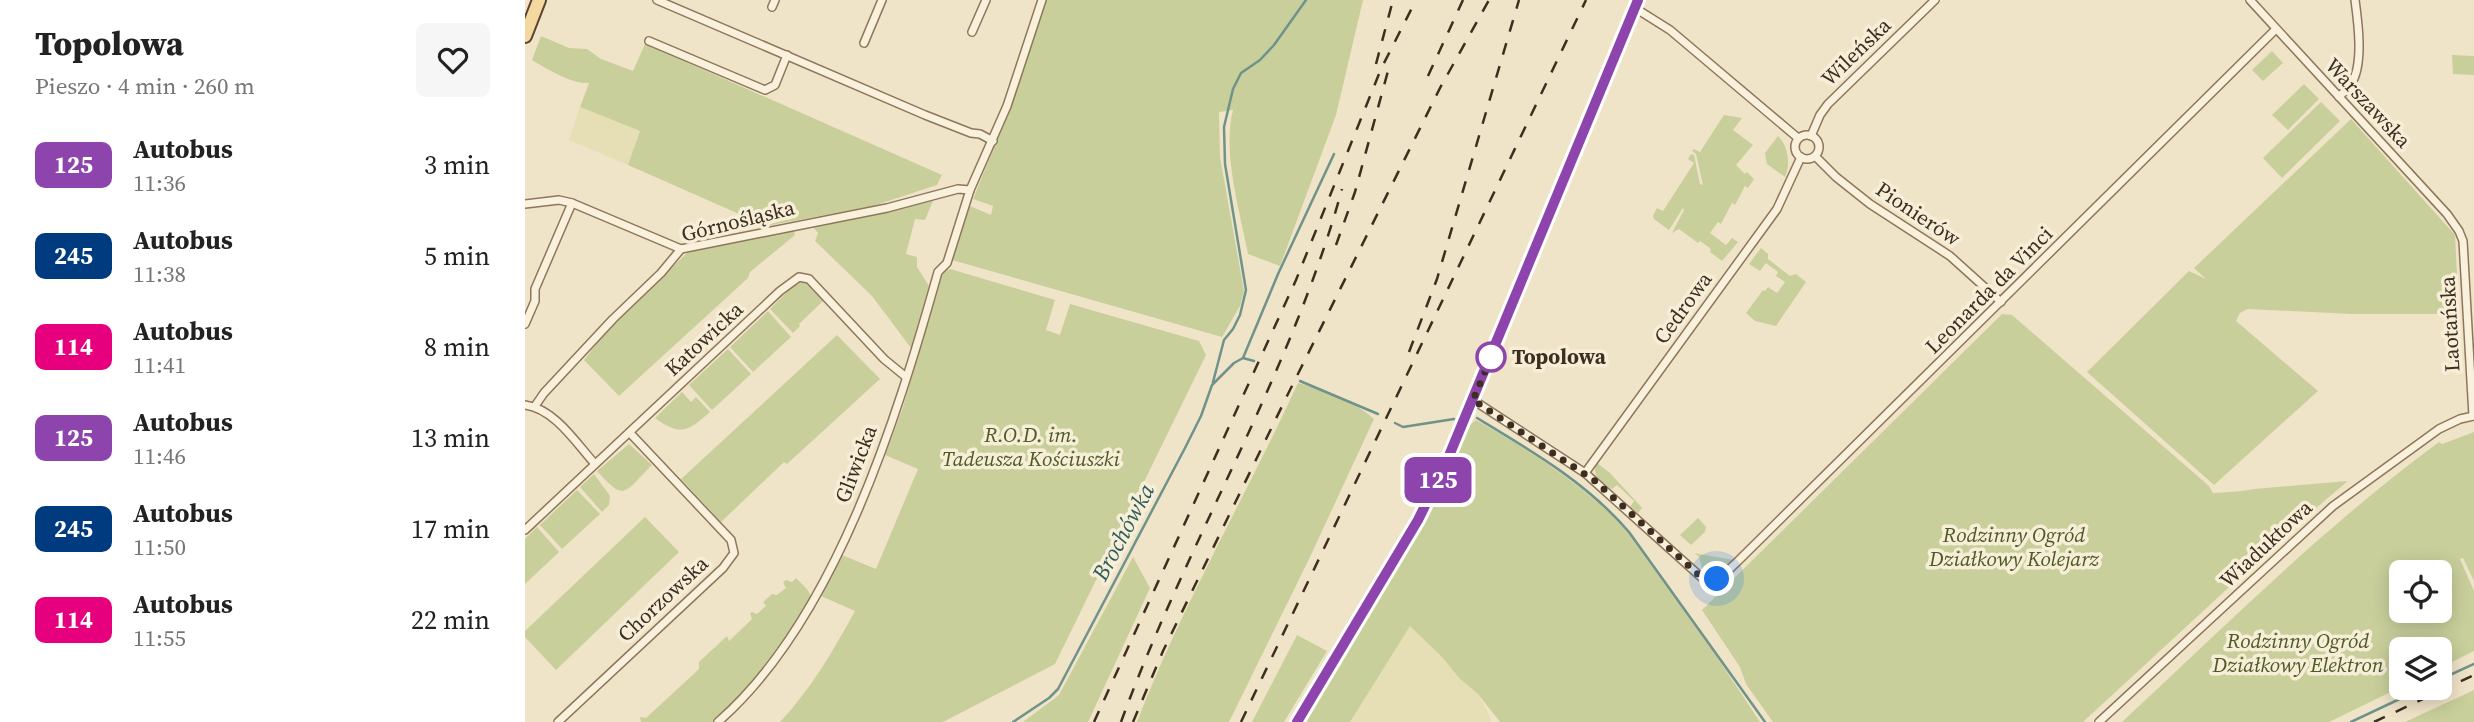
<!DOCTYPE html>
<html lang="pl">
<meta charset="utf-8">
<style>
:root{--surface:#fff;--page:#f6f6f6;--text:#222;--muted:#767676}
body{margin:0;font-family:"Source Serif 4",serif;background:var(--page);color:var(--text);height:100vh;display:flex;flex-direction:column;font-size:26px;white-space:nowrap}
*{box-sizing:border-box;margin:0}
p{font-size:23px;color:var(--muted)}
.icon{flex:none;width:38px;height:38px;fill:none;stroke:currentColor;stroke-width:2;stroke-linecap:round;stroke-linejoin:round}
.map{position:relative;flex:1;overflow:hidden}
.sheet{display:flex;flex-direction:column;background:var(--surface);width:525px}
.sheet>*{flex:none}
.badge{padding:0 14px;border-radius:10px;font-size:24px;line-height:46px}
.fabs{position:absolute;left:1864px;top:560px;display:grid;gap:14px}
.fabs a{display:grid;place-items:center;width:63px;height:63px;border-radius:10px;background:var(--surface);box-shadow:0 4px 18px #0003;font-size:35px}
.you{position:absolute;width:35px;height:35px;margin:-18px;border:5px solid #fff;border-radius:50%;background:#1a73e8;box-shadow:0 0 0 10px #1a73e833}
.map>.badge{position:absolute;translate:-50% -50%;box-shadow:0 0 0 4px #fff}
.round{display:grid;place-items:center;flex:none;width:74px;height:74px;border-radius:10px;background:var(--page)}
.headline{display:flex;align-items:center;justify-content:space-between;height:119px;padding:0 35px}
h1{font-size:33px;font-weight:800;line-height:52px}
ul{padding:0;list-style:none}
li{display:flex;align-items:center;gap:21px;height:91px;padding:0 35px}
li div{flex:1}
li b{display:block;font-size:26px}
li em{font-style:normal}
li .badge{min-width:77px;font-weight:700;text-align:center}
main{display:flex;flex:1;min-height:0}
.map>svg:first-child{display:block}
.farmland{fill:#e6deb5}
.green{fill:#c9cf9b;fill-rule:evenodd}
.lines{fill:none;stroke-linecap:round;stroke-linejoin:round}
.stream{stroke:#6f938a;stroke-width:2.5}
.minor-casing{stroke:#8d765c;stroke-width:10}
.tertiary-casing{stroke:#8d765c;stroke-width:12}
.primary-casing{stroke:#5b4430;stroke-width:16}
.minor{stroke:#faf1dc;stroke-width:7}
.tertiary{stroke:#faf1dc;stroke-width:9}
.primary{stroke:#f3d9a0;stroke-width:12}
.rail{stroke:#3d2e20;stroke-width:2.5;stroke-dasharray:12 12;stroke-linecap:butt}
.line-casing{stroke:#fff;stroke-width:16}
.line{stroke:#8e44ad;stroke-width:10}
.walk{stroke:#3d2e20;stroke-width:7;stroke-dasharray:0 12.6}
.stop-dot{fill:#fff;stroke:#8e44ad;stroke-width:3.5}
.labels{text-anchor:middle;stroke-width:7;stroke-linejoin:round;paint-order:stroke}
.street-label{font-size:21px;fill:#3d2e20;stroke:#f7eed8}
.stop-label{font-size:21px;font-weight:bold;fill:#3d2e20;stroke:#f7eed8;text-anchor:start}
.park-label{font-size:21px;font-style:italic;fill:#4d5a26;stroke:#f7eed8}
.water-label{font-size:23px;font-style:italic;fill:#2f5d5a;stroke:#f7eed8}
</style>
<main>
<section class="sheet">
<div class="headline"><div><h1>Topolowa</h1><p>Pieszo · 4 min · 260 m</p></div><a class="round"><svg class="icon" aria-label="heart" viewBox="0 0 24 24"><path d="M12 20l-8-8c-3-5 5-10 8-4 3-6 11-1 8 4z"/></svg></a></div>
<ul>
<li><span class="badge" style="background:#8e44ad;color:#fff">125</span><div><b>Autobus</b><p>11:36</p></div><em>3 min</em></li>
<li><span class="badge" style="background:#003b80;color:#fff">245</span><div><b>Autobus</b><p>11:38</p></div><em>5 min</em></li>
<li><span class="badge" style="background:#e6007e;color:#fff">114</span><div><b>Autobus</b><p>11:41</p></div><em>8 min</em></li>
<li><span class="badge" style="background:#8e44ad;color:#fff">125</span><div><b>Autobus</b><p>11:46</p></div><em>13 min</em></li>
<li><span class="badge" style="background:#003b80;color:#fff">245</span><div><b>Autobus</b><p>11:50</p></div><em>17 min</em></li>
<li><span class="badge" style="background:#e6007e;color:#fff">114</span><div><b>Autobus</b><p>11:55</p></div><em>22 min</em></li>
</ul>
</section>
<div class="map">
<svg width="1949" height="722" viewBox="0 0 1949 722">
<rect width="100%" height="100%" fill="#f0e4c8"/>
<!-- farmland -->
<g class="farmland">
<path d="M55,107L115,131L103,165L44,140Z"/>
<path d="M885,625L918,658L934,678L953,694L963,712L966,722H825Z"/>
</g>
<!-- green -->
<g class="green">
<path d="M521,0H838L811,115L755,266L723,254C715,211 697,153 708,110L694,112L695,157L719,291L715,306L697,337L427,260L445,206L466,215L468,206L448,199L482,116Z"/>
<path d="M16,36L44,48L62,49L76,59L108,71L120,44L417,175L412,185L348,206L241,226L103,165L115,131L55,107L64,83C46,84 22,69 7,60Z"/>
<path d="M1747,51L1758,63L1738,81L1727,70Z"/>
<path d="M1927,55L1949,56V75L1928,74Z"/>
<path d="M1779,84L1794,99L1763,130L1747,115Z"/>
<path d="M1796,102L1815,121L1757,178L1738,158Z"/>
<path d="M1199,115L1217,118L1208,130L1228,145L1211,165L1220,174L1222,172L1229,179L1223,188L1220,186L1210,205L1207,203L1196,224L1193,222L1185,233L1201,245L1207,238L1213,242L1197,261L1185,252L1186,249L1175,241L1173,243L1154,229L1147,233L1159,210L1158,208L1144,230L1129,219L1128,216L1132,208L1138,211L1169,163L1163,159L1166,154L1169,155L1175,184L1178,185L1171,154L1167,151L1169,149L1175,152Z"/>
<path d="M1826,119L1930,235L1934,314H1826L1723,309L1715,313L1711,321L1793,391L1689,485L1562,372L1664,271L1681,279L1669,268Z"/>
<path d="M1253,136C1263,145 1266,165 1260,177L1242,164L1240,153Z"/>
<path d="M408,201L400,220L390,219L381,254L392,257V267L404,286L386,348L347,296L290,241L293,233L286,225L330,219Z"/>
<path d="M261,230L269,231L270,235L225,272L223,278L94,396L59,360L83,329L162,253Z"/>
<path d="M1236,248L1243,254V259L1265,276L1271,274L1281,282L1251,326L1230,321L1221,313L1238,290L1240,291L1243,287L1252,293L1260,282L1251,276L1253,272L1241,263L1235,271L1224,264Z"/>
<path d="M425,269L530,300L521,330L535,335L545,304L674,341L681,355L530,664L418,722H255C286,689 308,651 330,611L296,596L317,555L351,569L393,469L360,455L378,407L418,272Z"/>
<path d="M272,282L284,284L299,300L274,324L275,326L268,333L245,309Z"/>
<path d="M243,311L266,337L228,372L205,347Z"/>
<path d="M1477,314L1487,315L1684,486L1688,493C1703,492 1714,492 1729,489L1823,481L1778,519L1558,722H1248L1221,684L1215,667L1177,610Z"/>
<path d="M312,335L355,379L262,464L259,462L196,522L156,479Z"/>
<path d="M203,349L226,374L187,410L164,385Z"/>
<path d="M773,383C800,390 829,401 849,419L785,557L704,722H612C657,605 721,496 773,383Z"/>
<path d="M157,392L166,402L171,397L185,412C163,431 156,437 130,418Z"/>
<path d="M951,420C1006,451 1057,484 1101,529L1194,660L1235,722H975L953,694L934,678L918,658L885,626L825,722H780L898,523L946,424Z"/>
<path d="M1949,432V581L1938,558L1935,559L1949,591V651L1915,668L1914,649H1876V687L1804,722H1597C1700,626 1800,526 1914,442L1917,444ZM1876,572H1914V611H1876Z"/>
<path d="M104,444L127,465C100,491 101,504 72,471Z"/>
<path d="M1072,463L1085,473L1121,512L1117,508L1113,513L1105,507L1109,501L1092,485L1087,489C1078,482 1065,476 1072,463Z"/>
<path d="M69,474L85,496L84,505L77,512L55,487Z"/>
<path d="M52,490L75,514L37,549L15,525Z"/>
<path d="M120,517L154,552L31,670L0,637V631Z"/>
<path d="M1173,518L1181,527L1180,532L1166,545L1155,535Z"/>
<path d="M12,527L34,552L0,584V539Z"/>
<path d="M1170,553L1174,554L1209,560L1192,575L1185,577L1178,573L1174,557Z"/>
<path d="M608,557L625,588L563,722H498L534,695Z"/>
<path d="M271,578L282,589L286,596C258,643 228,684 188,722H116L115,717L121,718L174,669V662L202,636L204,641L227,619L225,613L227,612L232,614L241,606L238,602L247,594L252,595L261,588L258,582L261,580L267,582Z"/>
<path d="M772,635L802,651L759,722H727Z"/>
<path d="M1949,690V722H1880Z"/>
</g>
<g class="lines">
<!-- stream -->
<g class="stream">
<path d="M718,358L753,274L809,154"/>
<path d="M775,381L853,414"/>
<path d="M688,382L699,340L708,329L715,315L721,290L700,164L699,127L708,89L716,73L735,60L749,45L781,0"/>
<path d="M952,418C1007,451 1062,483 1104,532L1240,722"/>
<path d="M870,423L878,427L929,419"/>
<path d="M1914,680L1949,664"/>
<path d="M488,722L524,698L533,689L660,448L676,416L687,385L709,363L718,358L729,361"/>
<path d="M1826,722L1898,688"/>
</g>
<!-- minor casing -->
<g class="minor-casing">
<g id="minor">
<path d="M132,0L400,115L446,133L455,134L468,141"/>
<path d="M1725,0L1922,214L1934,231L1938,241L1948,416"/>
<path d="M247,7L250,0"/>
<path d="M1110,8L1145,30L1273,138"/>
<path d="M447,32L461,0"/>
<path d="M124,41L240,90L250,85L262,55"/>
<path d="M339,43L357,0"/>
<path d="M1814,97C1817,93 1823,89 1826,84C1839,65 1833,22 1830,0"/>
<circle cx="1282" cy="147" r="12"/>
<path d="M1286,136L1295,115L1303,104L1410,0"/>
<path d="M1290,156L1311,177L1345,204L1425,256L1476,302"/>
<path d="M0,204L34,200L47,203L156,249"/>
<path d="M0,324L10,301V289L47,203"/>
<path d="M948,400L1060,473L1176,577C1191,586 1201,572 1211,563L1751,29"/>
<path d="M0,405C30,409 51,443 70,464"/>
<path d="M10,406L19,393L88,319L136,273L156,249L362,208L433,189L445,190"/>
<path d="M1060,473L1252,209L1276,157"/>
<path d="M0,530L255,291L274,277L284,279L359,359L381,377"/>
<path d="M33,722L198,568L209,553L206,540L105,433"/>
<path d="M193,722C310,620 372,418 413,272L422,263L445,190L482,106L517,0"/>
<path d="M1574,722L1808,506L1914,429L1935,419L1949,416"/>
</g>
</g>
<!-- tertiary casing -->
<g class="tertiary-casing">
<path id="tertiary" d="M772,722L893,520L921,463L1113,0"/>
</g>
<!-- primary casing -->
<g class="primary-casing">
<path id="primary" d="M0,36L14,0"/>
</g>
<!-- minor -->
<use href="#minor" class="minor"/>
<!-- tertiary -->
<use href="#tertiary" class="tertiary"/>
<!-- primary -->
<use href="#primary" class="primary"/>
<!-- rail -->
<g class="rail">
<path d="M851,64L868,0"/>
<path d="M903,76L938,0"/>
<path d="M811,245L830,192L863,71"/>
<path d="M884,352L912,279L994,0"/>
<path d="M569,722L771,280L856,69L891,0"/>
<path d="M596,722C662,541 766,375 817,189"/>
<path d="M608,722L638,651L761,398L915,88L964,0"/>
<path d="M716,722L1061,0"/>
<path d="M1849,722L1949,675"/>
</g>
</g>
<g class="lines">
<!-- line casing -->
<g class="line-casing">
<path id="line" d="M772,722L893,520L921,463L1113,0"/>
</g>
<!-- line -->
<use href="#line" class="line"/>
<!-- walk -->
<path class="walk" d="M966,357L968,353L948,400L1070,481L1176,577L1183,581L1192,579"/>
</g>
<!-- markers -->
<circle class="stop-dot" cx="966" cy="357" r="14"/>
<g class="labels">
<!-- street labels -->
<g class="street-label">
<text transform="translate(1331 52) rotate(-44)" y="7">Wileńska</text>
<text transform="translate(1843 103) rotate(47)" y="7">Warszawska</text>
<text transform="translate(1393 214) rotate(34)" y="7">Pionierów</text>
<text transform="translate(213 221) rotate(-14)" y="7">Górnośląska</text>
<text transform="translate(1464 290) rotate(-45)" y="7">Leonarda da Vinci</text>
<text transform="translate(1158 308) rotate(-54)" y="7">Cedrowa</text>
<text transform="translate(1925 324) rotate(-93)" y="7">Laotańska</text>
<text transform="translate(179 339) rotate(-43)" y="7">Katowicka</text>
<text transform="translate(331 464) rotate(-69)" y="7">Gliwicka</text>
<text transform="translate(1741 544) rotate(-43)" y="7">Wiaduktowa</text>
<text transform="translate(138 599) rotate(-43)" y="7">Chorzowska</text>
</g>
<!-- stop labels -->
<g class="stop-label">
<text x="987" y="364">Topolowa</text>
</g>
<!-- park labels -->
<g class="park-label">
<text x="506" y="442">R.O.D. im.<tspan x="506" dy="24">Tadeusza Kościuszki</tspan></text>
<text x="1489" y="542">Rodzinny Ogród<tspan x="1489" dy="24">Działkowy Kolejarz</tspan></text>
<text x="1773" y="648">Rodzinny Ogród<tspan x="1773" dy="24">Działkowy Elektron</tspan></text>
</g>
<!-- water labels -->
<g class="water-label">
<text transform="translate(598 532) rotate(-62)" y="8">Brochówka</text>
</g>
</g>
</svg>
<div class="fabs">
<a><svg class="icon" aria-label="locate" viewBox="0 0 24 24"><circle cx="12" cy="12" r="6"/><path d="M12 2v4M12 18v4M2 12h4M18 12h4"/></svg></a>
<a><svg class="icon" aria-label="layers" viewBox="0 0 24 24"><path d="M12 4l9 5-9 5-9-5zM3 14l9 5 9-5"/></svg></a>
</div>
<div class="you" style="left:1192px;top:579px"></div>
<b class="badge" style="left:913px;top:480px;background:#8e44ad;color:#fff">125</b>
</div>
</main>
